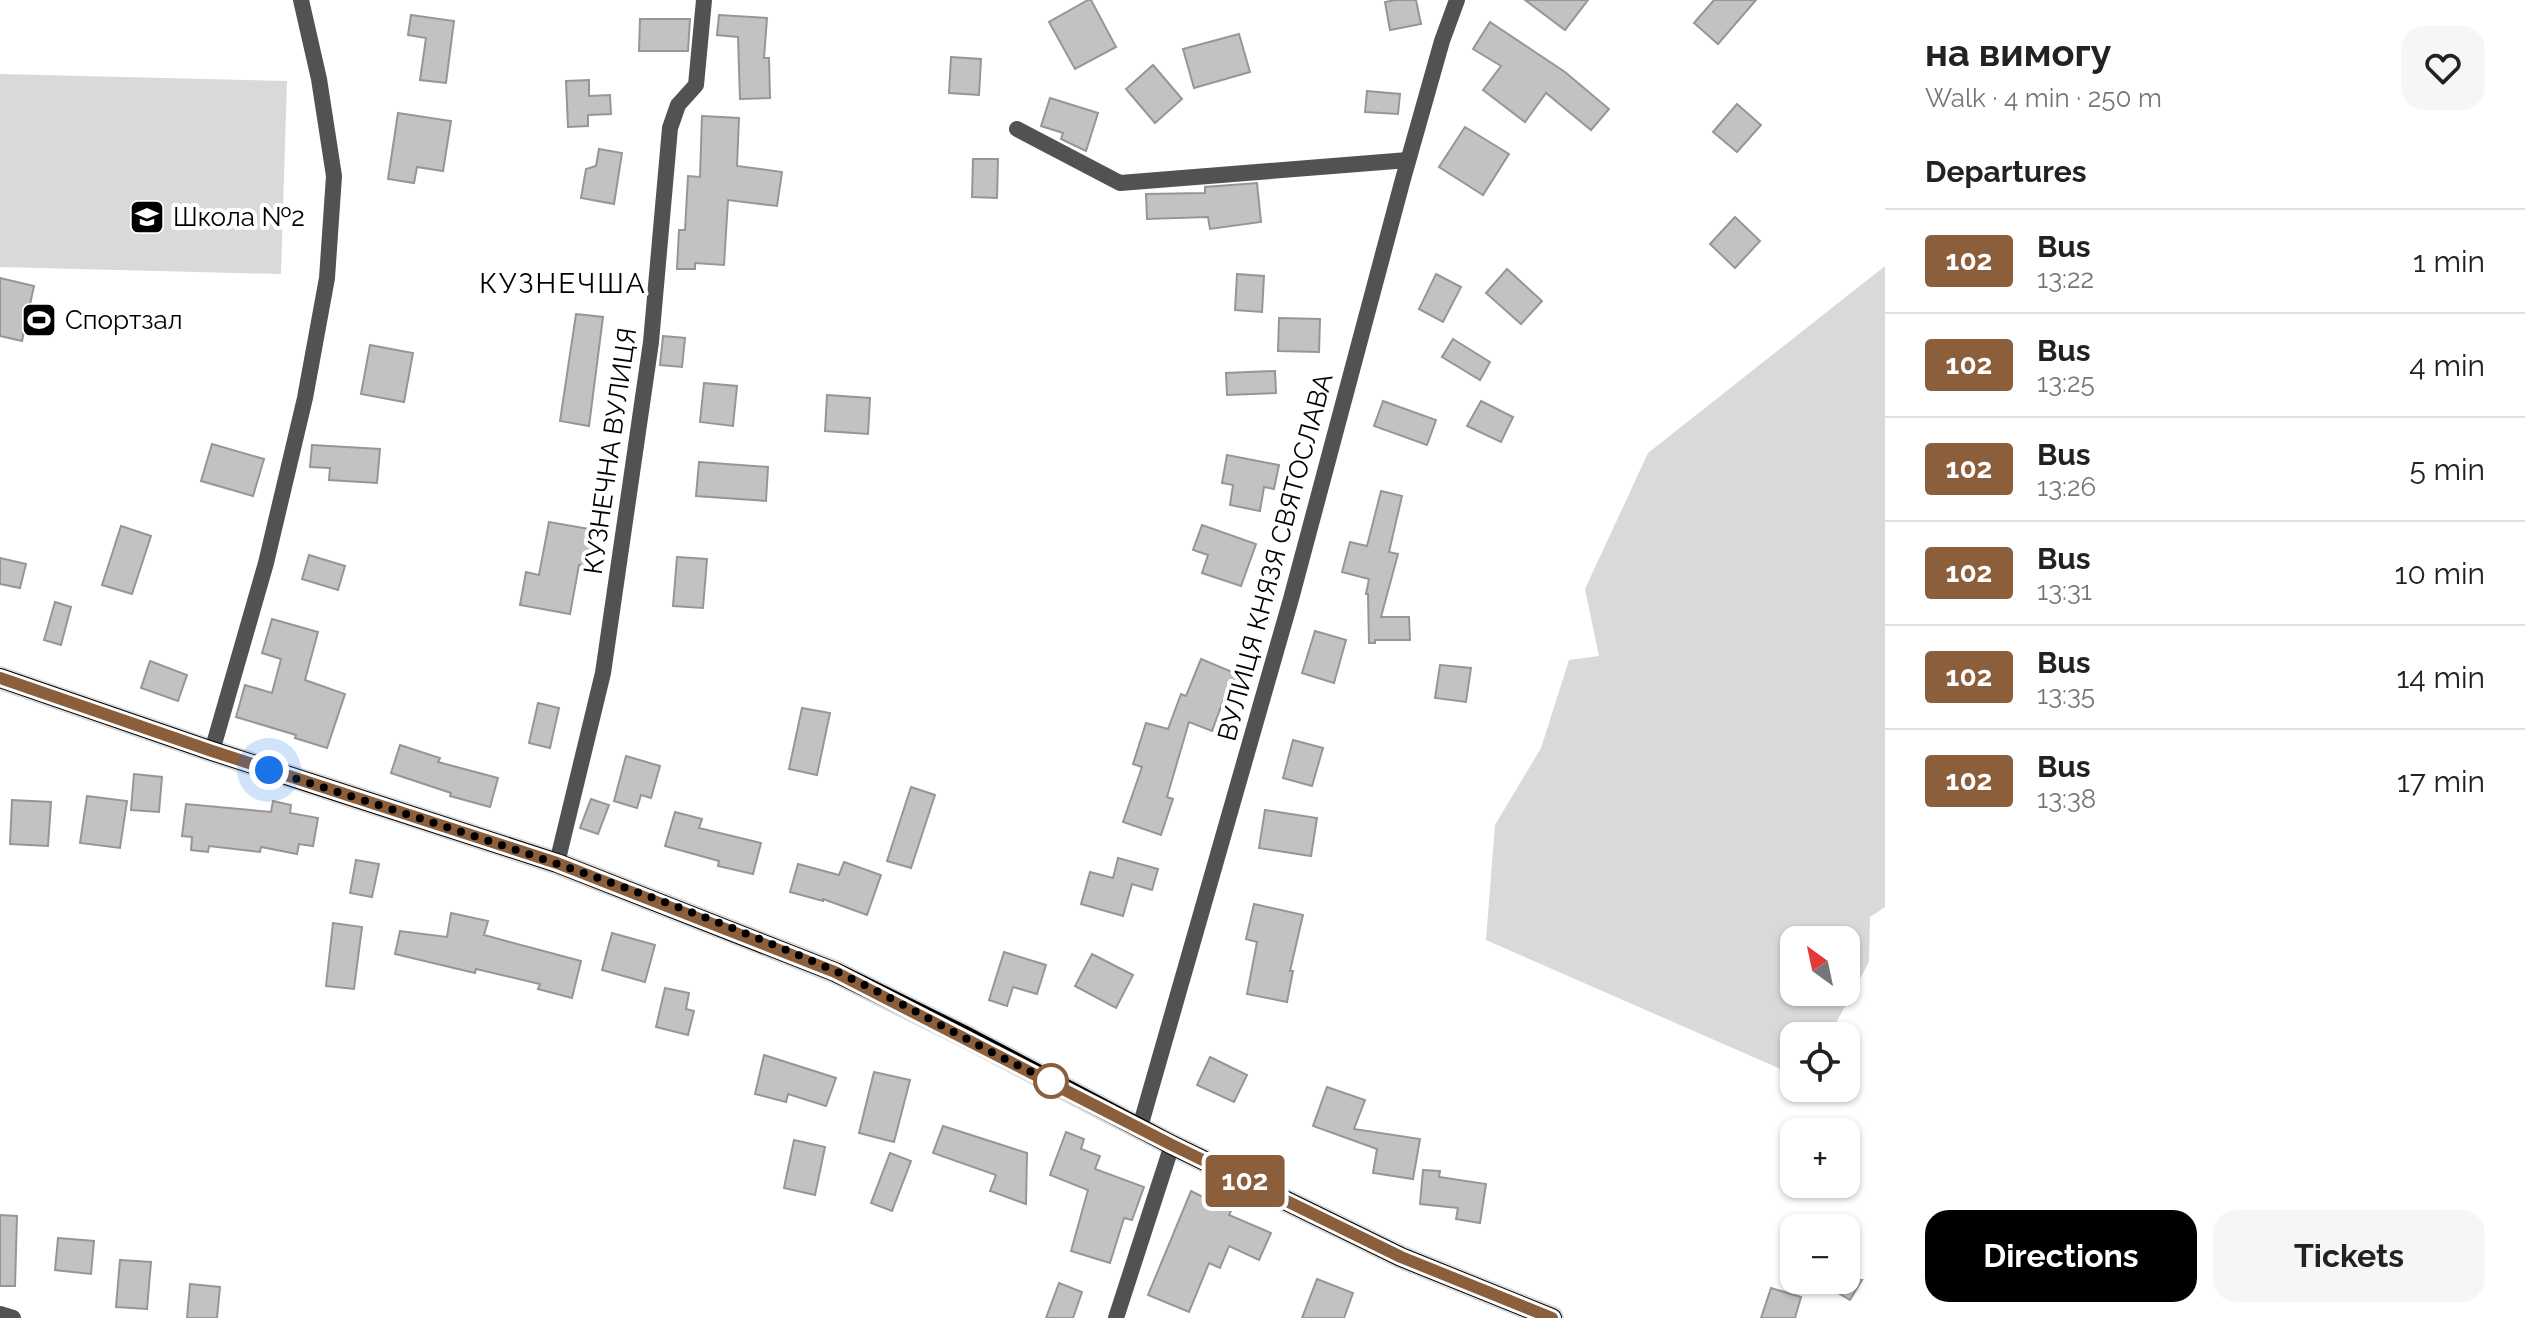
<!DOCTYPE html>
<meta charset="utf-8">
<style>
:root{--surface:#fff;--page:#f6f6f6;--text:#222;--muted:#767676;--line:#e0e0e0;--accent:#000}
body{margin:0;font-family:Raleway,sans-serif;background:var(--page);color:var(--text);height:100vh;display:flex;flex-direction:column;font-size:30px;white-space:nowrap}
*{box-sizing:border-box;margin:0}
p{font-size:26px;color:var(--muted)}
.icon{flex:none;width:44px;height:44px;fill:none;stroke:currentColor;stroke-width:2;stroke-linecap:round;stroke-linejoin:round}
.map{position:relative;flex:1;overflow:hidden}
.panel{display:flex;flex-direction:column;background:var(--surface);width:640px}
.panel>*{flex:none}
.badge{padding:0 16px;border-radius:6px;font-size:28px;line-height:52px}
.needle{width:52px;rotate:327deg}
.tools{position:absolute;left:1780px;top:926px;display:grid;gap:16px}
.tools a{display:grid;place-items:center;width:80px;height:80px;border-radius:16px;background:var(--surface);box-shadow:0 2px 6px #0004;font-size:40px}
.you{position:absolute;width:40px;height:40px;margin:-20px;border:6px solid #fff;border-radius:50%;background:#1a73e8;box-shadow:0 0 0 12px #1a73e833}
.map>.badge{position:absolute;translate:-50% -50%;box-shadow:0 0 0 4px #fff}
h2{padding:0 40px;font-size:30px;line-height:72px}
.round{display:grid;place-items:center;flex:none;width:84px;height:84px;border-radius:24px;background:var(--page)}
.overview{display:flex;align-items:center;justify-content:space-between;height:136px;padding:0 40px}
h1{font-size:38px;font-weight:700;line-height:60px}
.cta{display:flex;gap:16px;margin-top:auto;padding:16px 40px}
.cta a{flex:1;height:92px;border-radius:24px;background:var(--accent);color:#fff;font-size:32px;font-weight:700;line-height:92px;text-align:center}
.cta a+a{background:var(--page);color:var(--text)}
ul{padding:0;list-style:none}
li{display:flex;align-items:center;gap:24px;height:104px;padding:0 40px;border-top:2px solid var(--line)}
li div{flex:1}
li b{display:block;font-size:30px}
li em{font-style:normal}
li .badge{min-width:88px;font-weight:700;text-align:center}
main{display:flex;flex:1;min-height:0}
.map>svg:first-child{display:block}
.green{fill:#d9d9d9;fill-rule:evenodd}
.building{fill:#c2c2c2;stroke:#969696;stroke-width:2}
.lines{fill:none;stroke-linecap:round;stroke-linejoin:round}
.primary-casing{stroke:#dbdbdb;stroke-width:24}
.minor{stroke:#525252;stroke-width:16}
.primary{stroke:#000;stroke-width:20}
.line-casing{stroke:#fff;stroke-width:18}
.line{stroke:#8b5e3c;stroke-width:12}
.walk{stroke:#000;stroke-width:8;stroke-dasharray:0 14.4}
.stop-dot{fill:#fff;stroke:#8b5e3c;stroke-width:4}
.labels{text-anchor:middle;stroke-width:8;stroke-linejoin:round;paint-order:stroke}
.poi-label{font-size:26px;fill:#000;stroke:#fff;text-anchor:start}
.street-label{font-size:26px;fill:#000;stroke:#fff}
.neighbourhood-label{font-size:28px;letter-spacing:2px;fill:#000;stroke:#fff}
</style>
<main>
<div class="map">
<svg width="1885" height="1318" viewBox="0 0 1885 1318">
<rect width="100%" height="100%" fill="#fff"/>
<!-- green -->
<g class="green">
<path d="M0,74L287,81L281,274L0,267Z"/>
<path d="M1885,266V907L1870,917L1869,962L1829,1036H1794V1075L1486,940L1495,825L1541,748L1569,660L1599,656L1585,589L1648,453ZM1794,940H1846V992H1794Z"/>
</g>
<!-- building -->
<g class="building">
<path d="M1088,0H1091L1116,47L1075,69L1049,22Z"/>
<path d="M1396,0H1416L1421,24L1390,30L1385,2Z"/>
<path d="M1525,0H1588L1565,30Z"/>
<path d="M1714,0H1756L1718,44L1694,23Z"/>
<path d="M411,15L454,21L446,83L420,80L426,38L408,35Z"/>
<path d="M719,15L767,18L764,58H769L770,98L740,99L738,37L717,35Z"/>
<path d="M640,19H690L688,51H639Z"/>
<path d="M1490,22L1565,72L1609,109L1591,130L1546,93L1525,122L1483,90L1501,66L1473,49Z"/>
<path d="M1239,34L1250,72L1194,88L1183,49Z"/>
<path d="M951,57L981,59L979,95L949,93Z"/>
<path d="M1153,65L1182,99L1155,123L1126,89Z"/>
<path d="M589,80V96L610,95L611,114L588,115V126L568,127L566,81Z"/>
<path d="M1367,91L1400,94L1398,114L1365,112Z"/>
<path d="M1050,98L1098,113L1086,151L1061,139L1063,133L1041,126Z"/>
<path d="M1737,104L1761,125L1737,152L1713,132Z"/>
<path d="M398,113L451,121L443,171L417,167L414,183L388,179Z"/>
<path d="M702,116L739,118L737,166L782,172L777,206L728,200L724,265L695,263V269H677L679,230H685L688,176L700,177Z"/>
<path d="M1465,127L1509,154L1483,195L1439,167Z"/>
<path d="M599,149L622,153L614,204L581,198L586,169L596,166Z"/>
<path d="M973,159H998L997,198L972,197Z"/>
<path d="M1257,183L1261,222L1210,229L1208,217L1147,219L1146,194L1205,193V187Z"/>
<path d="M1735,217L1760,241L1735,268L1710,244Z"/>
<path d="M1507,269L1542,301L1521,324L1486,293Z"/>
<path d="M1237,274L1264,276L1262,312L1235,310Z"/>
<path d="M1436,274L1461,287L1443,322L1419,309Z"/>
<path d="M0,278L34,286L22,341L0,336Z"/>
<path d="M576,314L603,317L589,426L560,421Z"/>
<path d="M1279,318L1320,319L1319,352L1278,351Z"/>
<path d="M663,336L685,338L682,367L660,365Z"/>
<path d="M1453,339L1490,362L1480,380L1442,357Z"/>
<path d="M370,345L413,353L404,402L361,394Z"/>
<path d="M1275,371L1276,393L1227,395L1226,373Z"/>
<path d="M704,383L737,386L733,426L700,422Z"/>
<path d="M827,395L870,398L868,434L825,431Z"/>
<path d="M1383,401L1436,420L1427,445L1374,426Z"/>
<path d="M1481,401L1513,417L1501,442L1467,426Z"/>
<path d="M212,444L264,459L253,496L201,481Z"/>
<path d="M312,445L380,449L377,483L329,480L330,468L310,467Z"/>
<path d="M1227,455L1279,465L1274,489L1264,487L1260,511L1230,505L1233,485L1222,483Z"/>
<path d="M699,462L768,467L766,501L696,496Z"/>
<path d="M1381,491L1402,496L1389,552L1398,554L1381,617H1409L1410,640H1375V643H1369L1368,594H1366L1369,579L1342,572L1350,542L1367,546Z"/>
<path d="M549,522L595,530L589,567L579,565L570,614L520,605L526,572L539,575Z"/>
<path d="M1202,525L1256,544L1241,586L1202,573L1208,555L1193,550Z"/>
<path d="M121,526L151,536L132,594L102,585Z"/>
<path d="M309,555L345,566L338,590L302,579Z"/>
<path d="M677,557L707,559L703,608L673,606Z"/>
<path d="M0,558L26,564L20,588L0,584Z"/>
<path d="M55,602L71,607L61,645L44,640Z"/>
<path d="M272,619L318,632L305,680L345,694L327,748L295,738L296,735L236,717L245,685L272,693L281,659L262,653Z"/>
<path d="M1315,631L1346,640L1334,683L1302,673Z"/>
<path d="M1201,659L1237,674L1229,694L1226,693L1212,731L1189,722L1167,797L1173,799L1161,835L1123,822L1142,767L1133,764L1146,723L1168,729L1181,694L1186,696Z"/>
<path d="M150,661L187,675L178,701L141,688Z"/>
<path d="M1440,665L1471,668L1466,702L1435,698Z"/>
<path d="M538,703L559,708L550,748L529,743Z"/>
<path d="M802,708L830,713L817,775L789,769Z"/>
<path d="M1293,740L1323,748L1312,786L1283,778Z"/>
<path d="M400,745L440,758L438,762L498,778L490,807L450,796L451,793L391,773Z"/>
<path d="M626,756L660,766L651,798L641,795L637,808L614,801Z"/>
<path d="M134,774L162,777L159,812L131,810Z"/>
<path d="M911,787L935,795L911,868L887,861Z"/>
<path d="M87,796L127,801L120,848L80,843Z"/>
<path d="M591,799L609,805L598,834L580,828Z"/>
<path d="M12,800L51,802L48,846L10,844Z"/>
<path d="M273,801L291,805L290,813L318,818L313,846L299,844L297,854L261,847L260,852L209,846L208,852L191,850L192,837L182,836L186,804L271,812Z"/>
<path d="M1265,810L1317,818L1311,856L1259,848Z"/>
<path d="M675,812L702,819L699,828L761,843L753,874L718,866L719,861L665,846Z"/>
<path d="M1118,858L1158,869L1152,890L1132,884L1123,916L1081,904L1090,872L1113,878Z"/>
<path d="M356,860L379,864L372,897L350,893Z"/>
<path d="M844,862L881,875L867,915L823,899V901L790,892L798,864L839,875Z"/>
<path d="M1254,904L1303,915L1290,971H1293L1287,1002L1247,994L1257,942L1246,939Z"/>
<path d="M451,913L488,921L484,935L581,961L572,998L538,989L540,984L476,969L475,973L395,954L400,931L447,937Z"/>
<path d="M333,923L362,927L354,989L326,986Z"/>
<path d="M612,933L655,945L645,982L602,970Z"/>
<path d="M1004,952L1046,965L1037,994L1013,987L1007,1006L989,1000Z"/>
<path d="M1092,954L1133,975L1116,1008L1075,986Z"/>
<path d="M665,988L689,993L686,1009L694,1011L688,1035L656,1027Z"/>
<path d="M764,1055L836,1078L826,1106L788,1094L786,1102L755,1094Z"/>
<path d="M1210,1057L1247,1075L1234,1102L1197,1085Z"/>
<path d="M874,1072L910,1080L894,1142L859,1133Z"/>
<path d="M1327,1087L1365,1100L1354,1129L1420,1139L1413,1179L1373,1173L1377,1149L1313,1126Z"/>
<path d="M943,1126L1027,1153L1026,1204L990,1191L996,1175L933,1153Z"/>
<path d="M1066,1132L1084,1139L1081,1149L1100,1156L1095,1169L1144,1187L1132,1220L1124,1218L1110,1263L1071,1251L1088,1190L1050,1175Z"/>
<path d="M794,1140L825,1147L815,1195L784,1188Z"/>
<path d="M890,1153L911,1161L892,1211L871,1203Z"/>
<path d="M1423,1170L1440,1171L1439,1177L1486,1184L1480,1223L1456,1219L1458,1208L1420,1204Z"/>
<path d="M1191,1191L1231,1211L1229,1215L1271,1233L1259,1260L1229,1246L1220,1268L1209,1263L1189,1312L1148,1295Z"/>
<path d="M0,1215L17,1216L15,1286H0Z"/>
<path d="M58,1238L94,1241L91,1274L55,1270Z"/>
<path d="M120,1260L151,1262L147,1309L116,1307Z"/>
<path d="M1317,1279L1353,1293L1344,1318H1302Z"/>
<path d="M1816,1280H1862L1850,1300Z"/>
<path d="M1059,1283L1082,1292L1073,1318H1046Z"/>
<path d="M190,1284L220,1287L217,1318H187Z"/>
<path d="M1771,1288L1801,1297L1795,1318H1761Z"/>
</g>
<g class="lines">
<!-- primary casing -->
<g class="primary-casing">
<path id="primary" d="M0,678L212,751L557,863L835,972L967,1037L1172,1145L1401,1257L1552,1318"/>
</g>
<!-- minor -->
<g class="minor">
<path d="M1017,129L1120,183L1408,160"/>
<path d="M212,751L266,563L305,398L327,278L334,176L319,79L301,0"/>
<path d="M557,863L603,673L651,342L670,128L678,105L696,85L704,0"/>
<path d="M1140,1127L1291,599L1403,179L1442,41L1457,0"/>
<path d="M0,1314L13,1318"/>
<path d="M1116,1318L1172,1145"/>
</g>
<!-- primary -->
<use href="#primary" class="primary"/>
</g>
<g class="lines">
<!-- line casing -->
<g class="line-casing">
<path id="line" d="M0,678L212,751L557,863L835,972L1172,1145L1401,1257L1552,1318"/>
</g>
<!-- line -->
<use href="#line" class="line"/>
<!-- walk -->
<path class="walk" d="M269,770C459,831 652,890 835,971C908,1004 977,1048 1051,1081"/>
</g>
<!-- icons -->
<defs>
<g id="school-square" transform="scale(1.8)"><rect x="-9" y="-9" width="18" height="18" rx="4" fill="#000" stroke="#fff"/><path d="M0-5L7-2L0 1L-7-2ZM-4 1L0 2.5L4 1V4Q0 6-4 4Z" fill="#fff"/></g>
<g id="stadium-square" transform="scale(1.8)"><rect x="-9" y="-9" width="18" height="18" rx="4" fill="#000" stroke="#fff"/><path d="M0-5a6.5 5 0 1 0 0 10a6.5 5 0 1 0 0-10ZM-3.5-1.8h7v3.6h-7Z" fill="#fff"/></g>
</defs>
<g fill-rule="evenodd">
<use href="#school-square" x="147" y="217"/>
<use href="#stadium-square" x="39" y="320"/>
</g>
<!-- markers -->
<circle class="stop-dot" cx="1051" cy="1081" r="16"/>
<g class="labels">
<!-- poi labels -->
<g class="poi-label">
<text x="173" y="226">Школа №2</text>
<text x="65" y="329">Спортзал</text>
</g>
<!-- street labels -->
<g class="street-label">
<text transform="translate(610 451) rotate(-82)" y="9">КУЗНЕЧНА ВУЛИЦЯ</text>
<text transform="translate(1275 557) rotate(-75)" y="9">ВУЛИЦЯ КНЯЗЯ СВЯТОСЛАВА</text>
</g>
<!-- neighbourhood labels -->
<g class="neighbourhood-label">
<text x="563" y="293">КУЗНЕЧША</text>
</g>
</g>
</svg>
<div class="tools">
<a><svg class="needle" viewBox="-14 -14 28 28"><path d="M0-13l5 13h-10z" fill="#e53935"/><path d="M0 13l5-13h-10z" fill="#767676"/></svg></a>
<a><svg class="icon" aria-label="locate" viewBox="0 0 24 24"><circle cx="12" cy="12" r="6"/><path d="M12 2v4M12 18v4M2 12h4M18 12h4"/></svg></a>
<a>+</a>
<a>−</a>
</div>
<div class="you" style="left:269px;top:770px"></div>
<b class="badge" style="left:1245px;top:1181px;background:#8b5e3c;color:#fff">102</b>
</div>
<section class="panel">
<div class="overview"><div><h1>на вимогу</h1><p>Walk · 4 min · 250 m</p></div><a class="round"><svg class="icon" aria-label="heart" viewBox="0 0 24 24"><path d="M12 20l-8-8c-3-5 5-10 8-4 3-6 11-1 8 4z"/></svg></a></div>
<h2>Departures</h2>
<ul>
<li><span class="badge" style="background:#8b5e3c;color:#fff">102</span><div><b>Bus</b><p>13:22</p></div><em>1 min</em></li>
<li><span class="badge" style="background:#8b5e3c;color:#fff">102</span><div><b>Bus</b><p>13:25</p></div><em>4 min</em></li>
<li><span class="badge" style="background:#8b5e3c;color:#fff">102</span><div><b>Bus</b><p>13:26</p></div><em>5 min</em></li>
<li><span class="badge" style="background:#8b5e3c;color:#fff">102</span><div><b>Bus</b><p>13:31</p></div><em>10 min</em></li>
<li><span class="badge" style="background:#8b5e3c;color:#fff">102</span><div><b>Bus</b><p>13:35</p></div><em>14 min</em></li>
<li><span class="badge" style="background:#8b5e3c;color:#fff">102</span><div><b>Bus</b><p>13:38</p></div><em>17 min</em></li>
</ul>
<div class="cta"><a>Directions</a><a>Tickets</a></div>
</section>
</main>
